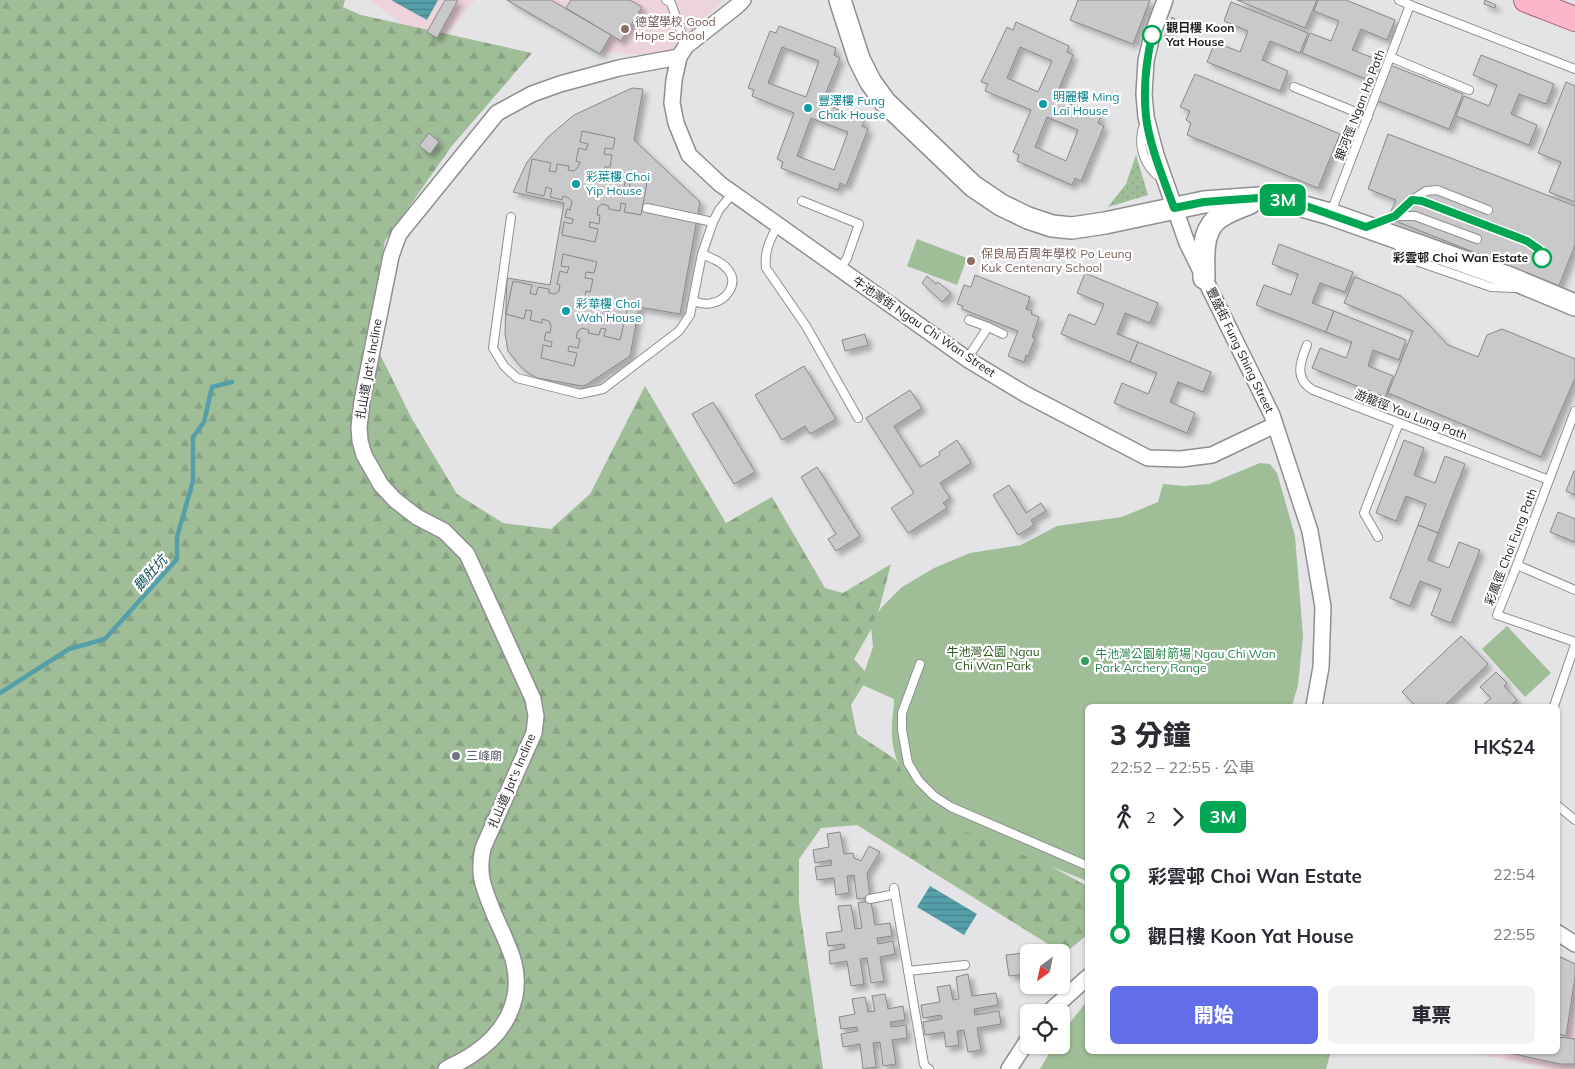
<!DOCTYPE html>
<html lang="zh-TW">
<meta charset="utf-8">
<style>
:root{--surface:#fff;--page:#f2f2f3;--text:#2b2b33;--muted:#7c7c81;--accent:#626ee7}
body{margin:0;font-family:Mulish,"Noto Sans TC",sans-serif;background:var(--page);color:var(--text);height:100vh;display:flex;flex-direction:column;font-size:19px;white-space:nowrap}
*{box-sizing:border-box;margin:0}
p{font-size:16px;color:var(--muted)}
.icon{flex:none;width:28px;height:28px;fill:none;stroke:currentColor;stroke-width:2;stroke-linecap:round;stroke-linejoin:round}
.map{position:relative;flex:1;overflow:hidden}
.panel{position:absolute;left:1085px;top:704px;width:475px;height:350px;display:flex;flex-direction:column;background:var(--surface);border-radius:8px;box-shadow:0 1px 4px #0004}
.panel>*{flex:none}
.badge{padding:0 10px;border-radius:8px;font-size:18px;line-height:32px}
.needle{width:32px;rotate:213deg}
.tools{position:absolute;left:1020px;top:944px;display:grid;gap:10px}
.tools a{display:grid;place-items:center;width:50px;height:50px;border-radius:8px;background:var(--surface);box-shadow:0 1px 4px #0004;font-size:25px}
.map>.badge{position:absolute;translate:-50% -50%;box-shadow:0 0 0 2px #fff}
.legs{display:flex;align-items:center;gap:8px;height:55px;padding:0 25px;font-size:16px}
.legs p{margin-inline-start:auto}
.summary{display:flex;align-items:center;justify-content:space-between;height:85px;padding:0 25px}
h1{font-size:28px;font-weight:800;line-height:38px}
.action{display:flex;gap:10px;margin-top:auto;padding:10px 25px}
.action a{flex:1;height:58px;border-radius:8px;background:var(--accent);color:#fff;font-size:20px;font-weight:800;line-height:58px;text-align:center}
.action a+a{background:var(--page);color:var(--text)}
ul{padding:0 25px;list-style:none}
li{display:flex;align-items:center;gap:18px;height:60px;font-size:19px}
li i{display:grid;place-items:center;width:8px;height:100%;margin:0 6px;background:currentColor}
li i::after{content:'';width:12px;height:12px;margin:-6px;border:4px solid;border-radius:50%;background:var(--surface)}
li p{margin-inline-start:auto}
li:first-child i{background:linear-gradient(#0000 50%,currentColor 0)}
li:last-child i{background:linear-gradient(currentColor 50%,#0000 0)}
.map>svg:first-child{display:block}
.education{fill:#edd3da}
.grass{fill:url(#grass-dots)}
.forest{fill:url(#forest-firs)}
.park{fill:#9fbd97}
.water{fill:url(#water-rules)}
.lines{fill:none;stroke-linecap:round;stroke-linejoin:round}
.stream{stroke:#559fa9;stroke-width:4.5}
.building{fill:#c9c9cb;stroke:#87888a;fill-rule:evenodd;filter:url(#shadow)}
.lane-casing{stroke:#8f8f91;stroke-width:10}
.street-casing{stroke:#8f8f91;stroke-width:18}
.secondary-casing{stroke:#8f8f91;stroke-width:24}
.primary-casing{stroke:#ad6176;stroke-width:26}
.lane{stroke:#fff;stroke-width:8}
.street{stroke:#fff;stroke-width:15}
.secondary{stroke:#fff;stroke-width:21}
.primary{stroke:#fcb6c9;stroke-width:24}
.line-1-casing{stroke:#fff;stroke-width:11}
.line-1{stroke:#00a651;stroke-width:8}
.education-dot{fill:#8d6e63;stroke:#fff;stroke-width:2}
.stop-1-dot{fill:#fff;stroke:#00a651;stroke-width:2.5}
.culture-dot{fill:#0f9aa8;stroke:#fff;stroke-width:2}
.leisure-dot{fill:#2e9e5b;stroke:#fff;stroke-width:2}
.worship-dot{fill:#6b7280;stroke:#fff;stroke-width:2}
.labels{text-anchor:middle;stroke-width:4.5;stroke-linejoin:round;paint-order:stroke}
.education-label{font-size:12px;fill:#785e54;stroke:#fff;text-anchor:start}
.stop-label{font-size:12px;font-weight:bold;fill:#1e1e1f;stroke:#fff;text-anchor:start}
.culture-label{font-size:12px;fill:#0d838f;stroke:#fff;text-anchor:start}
.street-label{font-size:12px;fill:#1e1e1f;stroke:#fff}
.park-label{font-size:12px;fill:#2a591c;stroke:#fff}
.leisure-label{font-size:12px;fill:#27864d;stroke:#fff;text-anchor:start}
.worship-label{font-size:12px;fill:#5b616d;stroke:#fff;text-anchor:start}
.water-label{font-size:14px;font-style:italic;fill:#14545d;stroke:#fff}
</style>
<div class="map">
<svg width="1575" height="1069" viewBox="0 0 1575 1069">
<defs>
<pattern id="grass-dots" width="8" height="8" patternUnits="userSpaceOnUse" patternTransform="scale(1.25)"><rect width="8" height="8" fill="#9fbd97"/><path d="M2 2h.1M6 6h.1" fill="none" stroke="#88a282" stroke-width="1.8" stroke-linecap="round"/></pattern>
<pattern id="forest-firs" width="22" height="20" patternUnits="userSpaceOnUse" patternTransform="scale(1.25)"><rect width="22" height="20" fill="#9fbd97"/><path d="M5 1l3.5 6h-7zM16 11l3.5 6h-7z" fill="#88a282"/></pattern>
<pattern id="water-rules" width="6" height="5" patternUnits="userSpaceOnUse" patternTransform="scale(1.25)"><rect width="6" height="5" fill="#559fa9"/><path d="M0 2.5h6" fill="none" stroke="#468189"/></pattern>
<filter id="shadow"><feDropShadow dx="4.5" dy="4.5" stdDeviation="2.5" flood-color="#0004"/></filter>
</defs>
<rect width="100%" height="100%" fill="#e4e4e7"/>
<!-- education -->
<g class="education">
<path d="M369,0H475L439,42L420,36Z"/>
<path d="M504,0H723L667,58L591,50Z"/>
<path d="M1558,954L1575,963V1069H1554L1462,1051H1558Z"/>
</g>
<!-- grass -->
<path class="grass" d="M1136,155L1148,195L1108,207L1126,184Z"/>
<!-- forest -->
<path class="forest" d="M0,0H345L343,7L361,15L532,53L451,147L385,241L370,334L412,419L457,494L503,523L551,529L590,494L645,386L726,523L772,497L825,588L843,593L891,564L876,621L854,659L869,676L851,705L857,734L895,759L922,796L1087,886V935L1064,954L857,825L821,828L799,859V903L823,1069H0Z"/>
<!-- park -->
<g class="park">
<path d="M917,239L967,258L957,285L907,266Z"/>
<path d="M1260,463L1270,464L1277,473L1295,536L1303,636L1298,685L1292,706H1088L1087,881L964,831C928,813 893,776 892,735C891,723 894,711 894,699L858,683L864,673L873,647L871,625L881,608L902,587L934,568L970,553L1021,545L1057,526L1122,517L1158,502L1163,484L1184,486L1209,484Z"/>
<path d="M1507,626L1551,673L1525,697L1482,649Z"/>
<path d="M1087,1001L1088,1051H1331L1326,1069H1040L1054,1045H1061V1034Z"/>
</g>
<!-- water -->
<g class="water">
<path d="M391,0H438L427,20Z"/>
<path d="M930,886L977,914L964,935L917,907Z"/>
</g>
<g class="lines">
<!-- stream -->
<path class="stream" d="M0,693L69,649L105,639L177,559V537L193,481V437L204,422L212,387L232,382"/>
</g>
<!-- building -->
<g class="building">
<path d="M445,0H458L437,38L427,32Z"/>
<path d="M507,0H551L611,35L600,54Z"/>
<path d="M571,0H630L642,7L621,41L566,8Z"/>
<path d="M1078,0H1150L1133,44L1070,20Z"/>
<path d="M1237,0H1317L1305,28Z"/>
<path d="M1318,0H1346L1395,20L1387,40L1361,29L1352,50L1379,60L1371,81L1302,53L1310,33L1331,41L1339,21L1314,11Z"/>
<path d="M1485,0L1496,5L1495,8L1484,4Z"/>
<path d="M1231,2L1308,33L1300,53L1270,41L1262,60L1288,71L1280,91L1207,62L1215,42L1240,52L1248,31L1224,21Z"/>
<path d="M1172,17L1175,19L1167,39L1164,38Z"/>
<path d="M1016,22L1069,46L1067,52L1073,55L1055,98L1101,116L1098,123L1104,126L1081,181L1075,178L1072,185L1017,161L1019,155L1013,152L1031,110L985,91L988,84L981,82L1007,27L1013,30ZM1020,47L1052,61L1038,92L1007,78ZM1047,117L1078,130L1066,161L1035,147Z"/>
<path d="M779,26L836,48L834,55L840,58L822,103L865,120L862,126L868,129L846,186L840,183L838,190L781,168L783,162L777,159L794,113L752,96L754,90L748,88L770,31L776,33ZM782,47L819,61L806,97L768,83ZM811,118L848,132L834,170L797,156Z"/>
<path d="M1481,55L1554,84L1546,104L1519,94L1511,114L1537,125L1529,145L1456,116L1464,96L1489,106L1497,85L1473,75Z"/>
<path d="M1380,61L1463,94L1449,129L1366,96Z"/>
<path d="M1195,74L1340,134L1318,188L1187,135L1191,123L1186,120L1190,111L1180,107Z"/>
<path d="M1566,82L1575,86V202L1549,192L1561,162L1538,153Z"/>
<path d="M632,88L643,89L634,140L700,202L680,314L639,307L630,356L586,385L582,386L537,378L528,373L520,366L508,351L505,333L507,278L550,285L564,203L513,192L527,162L548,137L574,115Z"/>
<path d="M582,131L615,138L613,149L605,148L604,154L612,155L610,167H605L604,172L606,177L613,179L614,175L626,177L624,187L629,188L631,179L647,182L641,215L624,212L626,204L621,203L620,211L609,209V206L602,204L598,207L597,215H600L599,224L590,222L589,227L598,229L595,242L562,235L564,222L572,224L573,219L565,217L567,209L570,210L572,202L569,198L563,196L562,200L550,197L552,189L546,187L544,196L526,192L532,159L551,163L549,171L556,172L557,164L569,166L568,170L574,171L578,167L580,162L576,161L579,148L586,150L588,144L580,142Z"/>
<path d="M429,133L439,142L430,154L419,146Z"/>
<path d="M1388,134L1575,206V245L1559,286L1388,218L1396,200L1368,189Z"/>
<path d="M1279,244L1353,272L1345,292L1320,283L1312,303L1334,311L1326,332L1256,305L1264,285L1291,295L1298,274L1272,264Z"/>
<path d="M563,254L597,262L594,273L586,272L585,278L593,279L590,292L586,291L585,296L587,301L594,303L595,299L606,302L604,311L609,312L611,303L628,307L620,340L604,336L606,329L601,328L599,335L588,333L589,330L582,328L578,331L576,338L580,339L578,348L569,346L568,351L577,353L574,366L541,358L543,345L551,347L552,342L544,340L546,332L550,333L551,326L549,321L542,319V323L530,320L532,311L526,310L524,319L506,314L513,281L532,285L530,293L536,295L538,287L549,289V293L555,294L559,291L560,285L557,284L560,271L567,273L569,267L561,266Z"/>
<path d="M1085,273L1158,303L1150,323L1125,313L1117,334L1138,342L1130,362L1061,334L1069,314L1095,325L1104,304L1077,293Z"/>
<path d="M975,275L1030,297L1026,309L1032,311L1031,314L1039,317L1032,337L1035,338L1028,356L1026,355L1024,362L1008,356L1018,331L962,309L963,306L957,304L964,285L971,287Z"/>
<path d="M927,276L936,284L938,282L951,293L942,302L922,283Z"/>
<path d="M1355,277L1401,296L1448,345L1478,357L1487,335L1502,329L1575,359V378L1541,457L1388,393L1413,331L1344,303Z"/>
<path d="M1334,311L1406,340L1399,360L1373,350L1368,366L1393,376L1385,397L1312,368L1320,348L1346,358L1352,342L1326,332Z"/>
<path d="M865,334L868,345L845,351L842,340Z"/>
<path d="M1138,342L1211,372L1203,392L1178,382L1170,402L1195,413L1187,433L1114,403L1122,383L1148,394L1157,373L1130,362Z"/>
<path d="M804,366L836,419L810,434L805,426L782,440L755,395Z"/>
<path d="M910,390L922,408L894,426L920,467L940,455L939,452L957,440L971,463L940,483L950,498L943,503L947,508L908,533L891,508L914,493L866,418Z"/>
<path d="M713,402L755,472L734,484L692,414Z"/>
<path d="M1404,440L1424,448L1414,475L1435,483L1445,456L1465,464L1438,533L1418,525L1426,504L1406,496L1396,521L1376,513Z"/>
<path d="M817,467L860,536L836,551L828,539L836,534L801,477Z"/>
<path d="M1574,471H1575V495L1566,491Z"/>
<path d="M1009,485L1026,513L1041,503L1046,511L1031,520L1034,525L1018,535L993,495Z"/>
<path d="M1558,512L1575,519V542L1550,532Z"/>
<path d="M1418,525L1438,533L1428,560L1449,568L1459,542L1480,550L1451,623L1431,615L1441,589L1420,581L1410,606L1390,598Z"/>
<path d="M1461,636L1488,664L1444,706H1416L1402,692Z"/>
<path d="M1496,672L1507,683L1504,686L1517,700L1510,706H1482L1491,698L1480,687Z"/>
<path d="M840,832L844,854L853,853L854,858L861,861L869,846L880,852L867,873L870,897L857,899L854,875L847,876L849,893L836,895L834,878L817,880L815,867L832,865L831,860L815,863L813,850L829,847L827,834Z"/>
<path d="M871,901L875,925L890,923L892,936L877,938L878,944L893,941L895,954L880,957L884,981L871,983L867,958L860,959L864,984L851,986L847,961L830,964L829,951L845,948L844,944L828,946L826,933L842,931L838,906L851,905L855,929L862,928L858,903Z"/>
<path d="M1029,952V974L1009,976L1006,955L1033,952Z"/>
<path d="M1558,956L1575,964V977L1566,1036L1558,1034Z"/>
<path d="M968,974L972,996L996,993L998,1005L974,1009L975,1015L999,1011L1001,1024L977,1028L981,1050L968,1052L964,1030L957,1031L959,1045L946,1047L944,1032L925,1035L923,1022L942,1019L941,1015L923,1018L921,1005L940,1002L937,987L950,985L953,1000L959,999L956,977Z"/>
<path d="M885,994L888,1009L903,1006L905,1020L890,1022L891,1027L906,1025L907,1038L892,1040L896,1064L883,1066L880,1042L873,1043L876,1067L863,1069L860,1044L843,1047L841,1034L858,1031L857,1027L841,1029L839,1017L855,1014L852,999L865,997L868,1012L875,1011L872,996Z"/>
<path d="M1558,1037L1575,1039V1064H1560L1500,1051H1558Z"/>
</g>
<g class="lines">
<!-- lane casing -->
<g class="lane-casing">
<g id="lane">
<path d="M666,0L671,3L686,46"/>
<path d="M1410,5L1575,69"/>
<path d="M1390,57L1469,90"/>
<path d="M1294,87L1368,117"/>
<path d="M1145,122C1136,143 1143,166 1162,179"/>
<path d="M1412,200L1426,191L1437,190L1488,210"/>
<path d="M1412,200L1423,201L1483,224"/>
<path d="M802,201L859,224L847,258L840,269"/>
<path d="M647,208L713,222"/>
<path d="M1331,212L1410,5L1399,0"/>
<path d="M1395,216H1415L1477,239"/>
<path d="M511,217L493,348L504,366L517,378L580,394L603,389L679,331L690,315L702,254L713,222L719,210L732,194"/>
<path d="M778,225C770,239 764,252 766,268L806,326L858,418"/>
<path d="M1398,246L1419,262L1491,287L1514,288"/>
<path d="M693,301C699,303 706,305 712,303C727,300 738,284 729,271C723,262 711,258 702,254"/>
<path d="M969,320L988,327"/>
<path d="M1307,345C1300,362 1294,379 1313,390L1549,480"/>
<path d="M967,359L988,327L1003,334"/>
<path d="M1575,411L1517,565L1497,615L1575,642"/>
<path d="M1378,537L1364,513L1399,423"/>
<path d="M1517,565L1575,590"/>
<path d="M920,664L902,713V730L908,763L919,781L934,796L951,807L1088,866"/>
<path d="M1554,706L1575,645"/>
<path d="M1558,806L1575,820"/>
<path d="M894,888L924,1064L926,1067L929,1069"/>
<path d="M870,899L895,894"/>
<path d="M908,971L965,965"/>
</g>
</g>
<!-- street casing -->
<g class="street-casing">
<g id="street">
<path d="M743,0L737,6L686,46L679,57L674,80L672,103L676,123L689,155L720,184L967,359L1025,394L1148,458L1181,459L1212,455L1275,425"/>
<path d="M1165,0L1152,35L1146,61L1144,94L1146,117L1156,155L1187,243L1272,415L1310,531L1323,607L1321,667L1314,706"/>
<path d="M1558,933L1575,944"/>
<path d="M1049,1012L1088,977"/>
<path d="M446,1069C455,1064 465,1060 473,1054C504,1034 523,1001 514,963C510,947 501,930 494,914C484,888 477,876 483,848L534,733L536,716L533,699L467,554L444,531L417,517L395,500L381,485L364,455L360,441L359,427L362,401L391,256L399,234L497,113L532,94L560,84L619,68L679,57"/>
<path d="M1009,1069L1029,1038"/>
</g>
</g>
<!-- secondary casing -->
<g class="secondary-casing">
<g id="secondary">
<path d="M840,0L859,59L870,81L885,102L973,186L1001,205L1028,218L1052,226L1072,228L1105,223L1204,202L1259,198L1280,200L1330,214L1510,278L1575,305"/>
<path d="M1204,278C1204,260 1201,235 1215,221C1224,212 1239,208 1250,203"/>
</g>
</g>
<!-- primary casing -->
<g class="primary-casing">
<path id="primary" d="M1526,0L1575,19"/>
</g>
<!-- lane -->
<use href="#lane" class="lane"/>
<!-- street -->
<use href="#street" class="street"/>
<!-- secondary -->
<use href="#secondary" class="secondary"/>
<!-- primary -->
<use href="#primary" class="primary"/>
</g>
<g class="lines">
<!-- line-1 casing -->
<g class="line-1-casing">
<path id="line-1" d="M1152,35C1146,62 1143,88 1146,116C1149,145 1164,180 1174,208L1204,202L1230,200L1259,198L1280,200L1303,205L1366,227L1395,216L1412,200L1422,201L1527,241L1540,250L1542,258"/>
</g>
<!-- line-1 -->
<use href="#line-1" class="line-1"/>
</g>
<!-- markers -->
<g class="education-dot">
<circle cx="625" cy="29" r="5"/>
<circle cx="971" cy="261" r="5"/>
</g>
<g class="stop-1-dot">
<circle cx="1152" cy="35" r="9"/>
<circle cx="1542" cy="258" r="9"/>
</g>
<g class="culture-dot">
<circle cx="1043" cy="104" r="5"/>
<circle cx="808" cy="108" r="5"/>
<circle cx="576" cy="184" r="5"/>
<circle cx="566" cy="311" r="5"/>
</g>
<circle class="leisure-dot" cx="1085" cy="661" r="5"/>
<circle class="worship-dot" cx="456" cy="756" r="5"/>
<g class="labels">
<!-- education labels -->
<g class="education-label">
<text x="635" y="26">德望學校 Good<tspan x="635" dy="14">Hope School</tspan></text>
<text x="981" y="258">保良局百周年學校 Po Leung<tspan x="981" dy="14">Kuk Centenary School</tspan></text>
</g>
<!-- stop labels -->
<g class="stop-label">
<text x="1166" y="32">觀日樓 Koon<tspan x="1166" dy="14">Yat House</tspan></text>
<text x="1528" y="262" text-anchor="end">彩雲邨 Choi Wan Estate</text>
</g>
<!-- culture labels -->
<g class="culture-label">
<text x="1053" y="101">明麗樓 Ming<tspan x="1053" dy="14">Lai House</tspan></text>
<text x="818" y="105">豐澤樓 Fung<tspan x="818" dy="14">Chak House</tspan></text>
<text x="586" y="181">彩葉樓 Choi<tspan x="586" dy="14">Yip House</tspan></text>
<text x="576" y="308">彩華樓 Choi<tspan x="576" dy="14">Wah House</tspan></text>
</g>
<!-- street labels -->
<g class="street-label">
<text transform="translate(1360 105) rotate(-69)" y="4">銀河徑 Ngan Ho Path</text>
<text transform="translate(924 327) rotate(34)" y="4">牛池灣街 Ngau Chi Wan Street</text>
<text transform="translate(1240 350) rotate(64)" y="4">豐盛街 Fung Shing Street</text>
<text transform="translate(369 369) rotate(-80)" y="4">扎山道 Jat's Incline</text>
<text transform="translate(1411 415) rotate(21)" y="4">游龍徑 Yau Lung Path</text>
<text transform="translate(1511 547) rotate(-69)" y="4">彩鳳徑 Choi Fung Path</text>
<text transform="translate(512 781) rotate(-67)" y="4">扎山道 Jat's Incline</text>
</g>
<!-- park labels -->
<g class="park-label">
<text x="993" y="656">牛池灣公園 Ngau<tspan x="993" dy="14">Chi Wan Park</tspan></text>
</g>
<!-- leisure labels -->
<g class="leisure-label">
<text x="1095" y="658">牛池灣公園射箭場 Ngau Chi Wan<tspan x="1095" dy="14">Park Archery Range</tspan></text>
</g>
<!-- worship labels -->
<g class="worship-label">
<text x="466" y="760">三峰廟</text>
</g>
<!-- water labels -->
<g class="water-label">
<text transform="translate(150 573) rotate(-48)" y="5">鵝肚坑</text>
</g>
</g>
</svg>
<div class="tools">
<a><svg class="needle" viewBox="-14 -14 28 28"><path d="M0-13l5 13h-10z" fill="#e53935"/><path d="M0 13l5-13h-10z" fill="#7c7c81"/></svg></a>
<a><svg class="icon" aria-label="locate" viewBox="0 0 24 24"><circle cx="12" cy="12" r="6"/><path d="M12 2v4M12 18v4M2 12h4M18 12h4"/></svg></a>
</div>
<b class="badge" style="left:1283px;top:200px;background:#00a651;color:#fff">3M</b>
<section class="panel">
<div class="summary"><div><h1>3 分鐘</h1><p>22:52 – 22:55 · 公車</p></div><b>HK$24</b></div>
<div class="legs"><svg class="icon" aria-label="walk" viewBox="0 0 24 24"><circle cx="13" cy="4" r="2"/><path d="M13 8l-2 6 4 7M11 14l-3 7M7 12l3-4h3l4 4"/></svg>2<svg class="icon" aria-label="forward" viewBox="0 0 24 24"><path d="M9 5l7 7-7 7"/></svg><b class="badge" style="background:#00a651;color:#fff">3M</b></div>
<ul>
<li><i style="color:#00a651"></i><b>彩雲邨 Choi Wan Estate</b><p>22:54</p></li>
<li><i style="color:#00a651"></i><b>觀日樓 Koon Yat House</b><p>22:55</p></li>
</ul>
<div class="action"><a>開始</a><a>車票</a></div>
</section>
</div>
